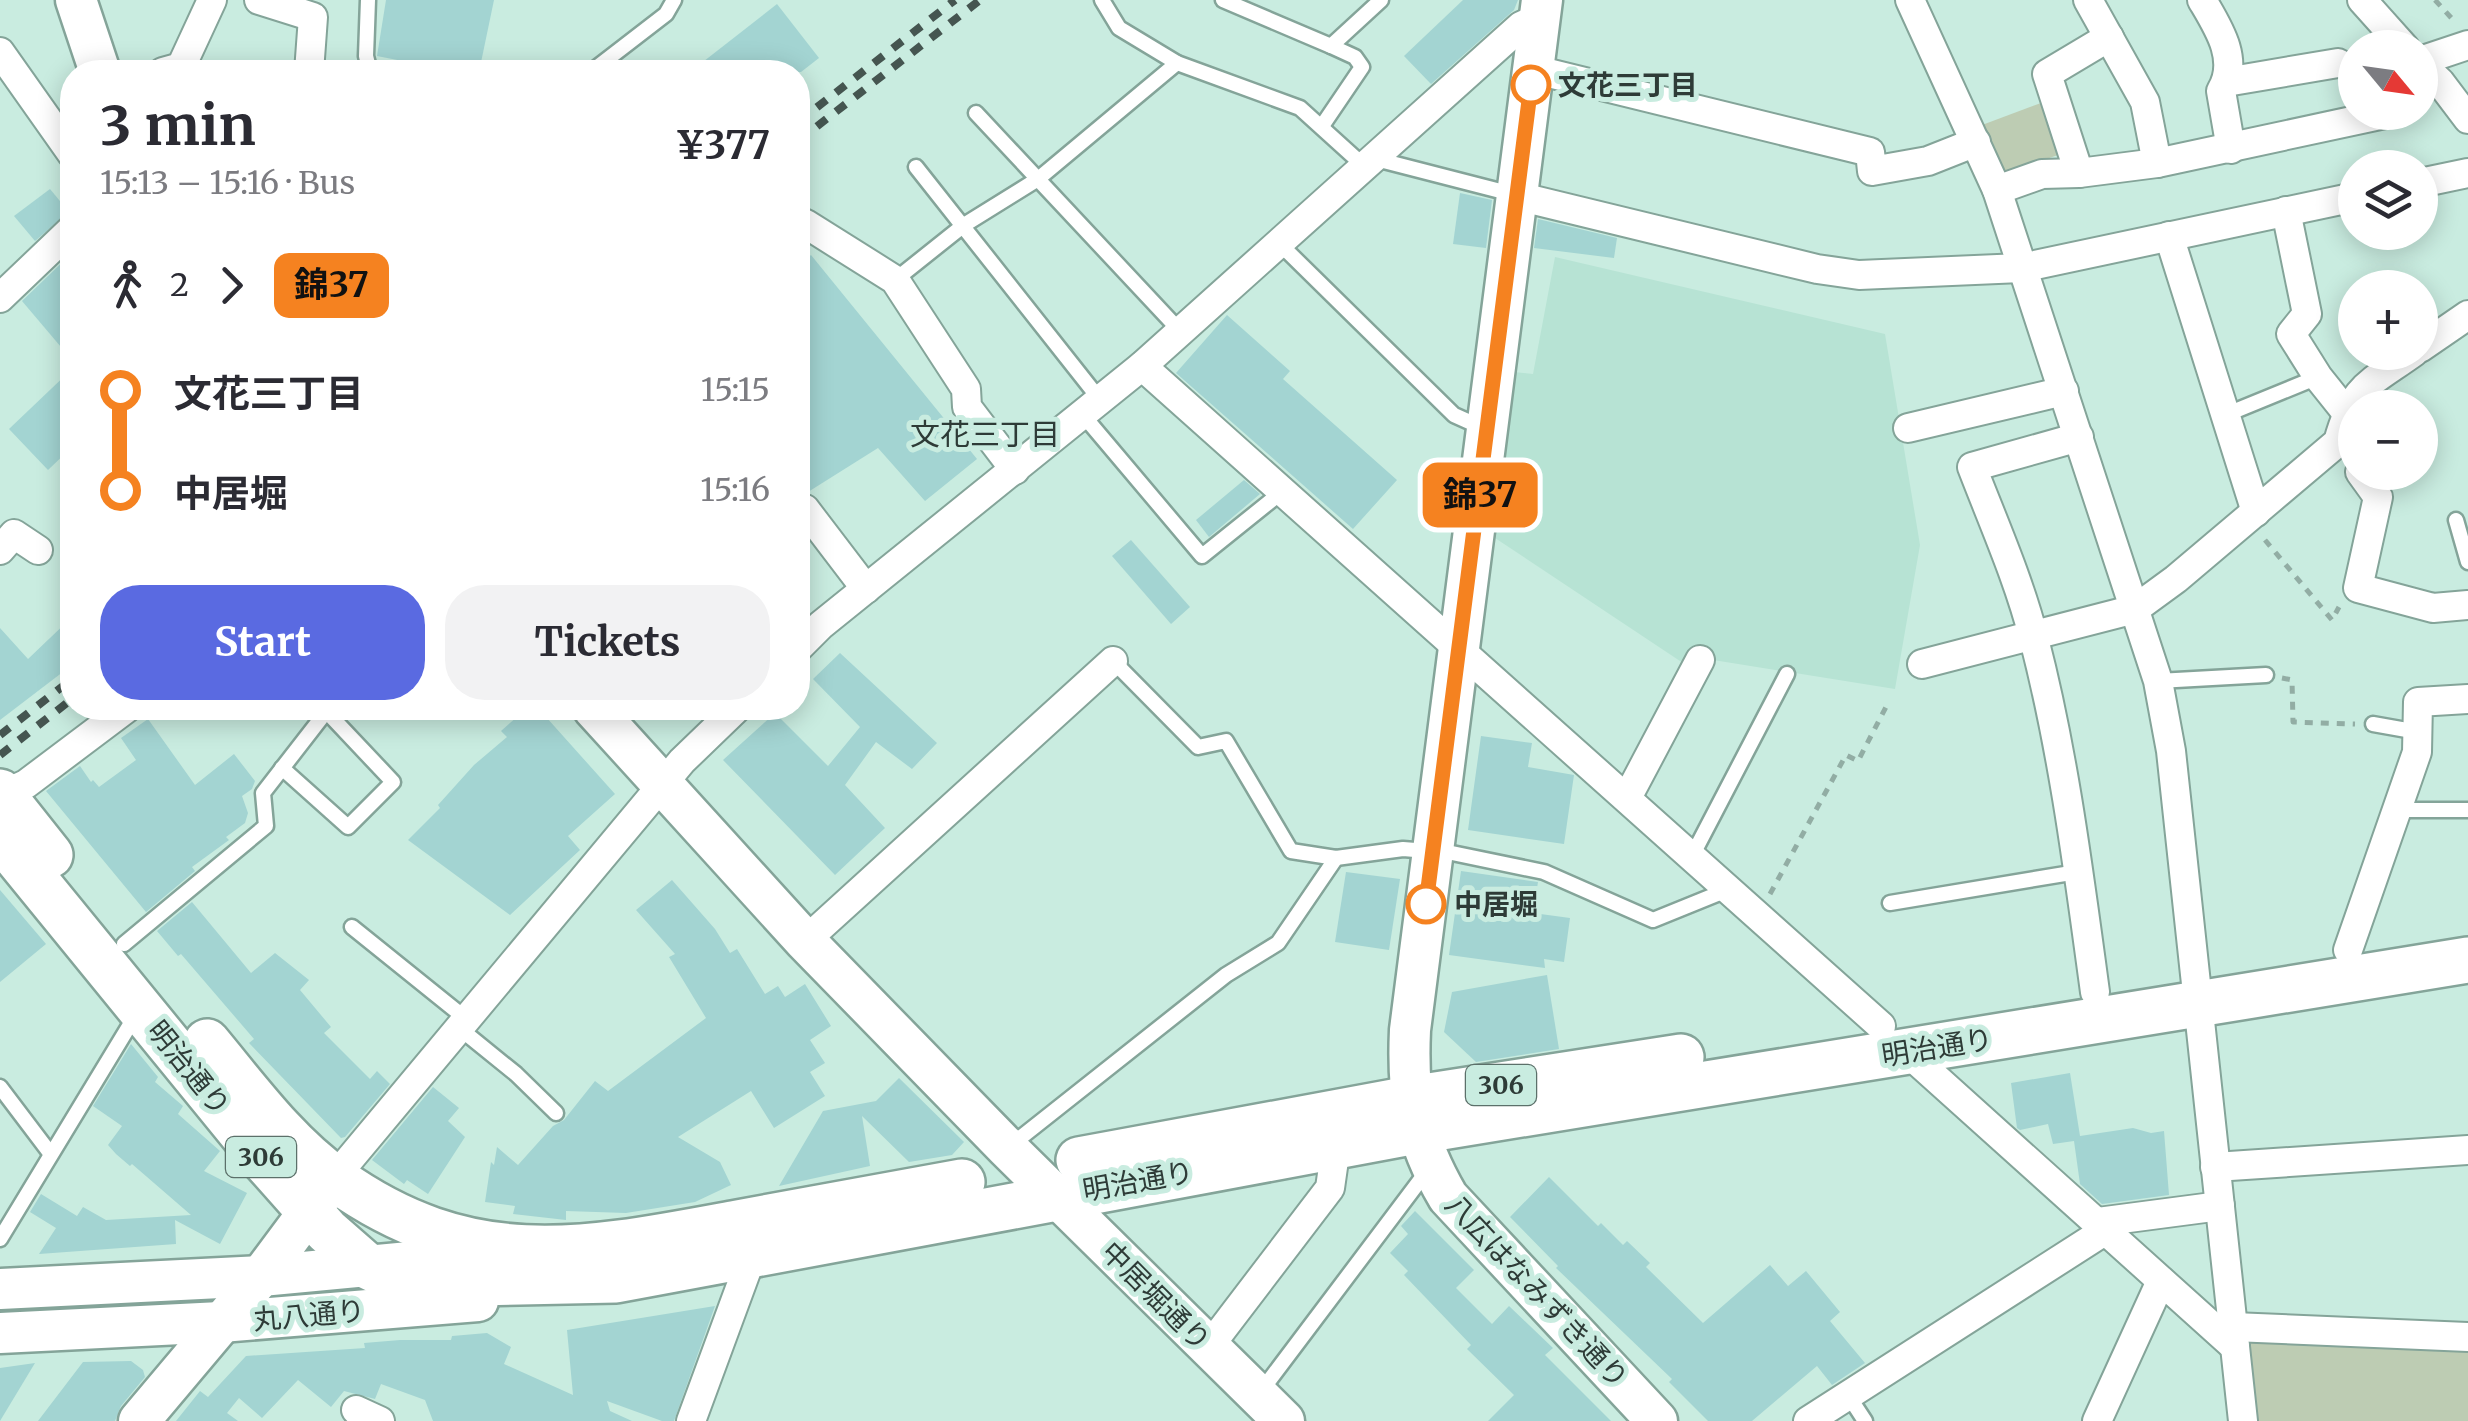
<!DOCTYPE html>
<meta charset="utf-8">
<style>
:root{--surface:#fff;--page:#f2f2f3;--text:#2b2b33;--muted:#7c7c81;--accent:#5a6ae1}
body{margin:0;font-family:Merriweather,"Noto Sans JP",serif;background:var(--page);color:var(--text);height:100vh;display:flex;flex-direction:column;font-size:38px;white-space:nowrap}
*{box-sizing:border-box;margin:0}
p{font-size:32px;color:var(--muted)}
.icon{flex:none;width:55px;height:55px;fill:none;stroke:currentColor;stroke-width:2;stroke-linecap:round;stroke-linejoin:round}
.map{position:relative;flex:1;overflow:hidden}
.side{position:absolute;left:60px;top:60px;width:750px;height:660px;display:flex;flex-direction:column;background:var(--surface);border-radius:40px;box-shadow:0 5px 25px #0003}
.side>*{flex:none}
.badge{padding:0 20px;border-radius:15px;font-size:35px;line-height:65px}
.needle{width:65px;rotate:119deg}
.tools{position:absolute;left:2338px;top:30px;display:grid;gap:20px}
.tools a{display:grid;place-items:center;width:100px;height:100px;border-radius:50%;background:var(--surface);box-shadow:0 5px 25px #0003;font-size:50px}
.map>.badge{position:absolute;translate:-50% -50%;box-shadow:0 0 0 5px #fff}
.legs{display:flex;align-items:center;gap:15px;height:110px;padding:0 40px;font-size:32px}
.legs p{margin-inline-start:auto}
.head{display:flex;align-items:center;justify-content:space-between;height:170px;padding:0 40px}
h1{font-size:55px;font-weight:700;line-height:75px}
.button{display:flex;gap:20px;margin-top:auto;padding:20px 40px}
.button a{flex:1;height:115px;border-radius:40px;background:var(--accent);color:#fff;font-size:40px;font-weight:700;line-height:115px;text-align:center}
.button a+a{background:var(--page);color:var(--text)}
ul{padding:0 40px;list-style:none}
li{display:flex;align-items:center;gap:35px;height:100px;font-size:38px}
li i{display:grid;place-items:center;width:15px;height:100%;margin:0 12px;background:currentColor}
li i::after{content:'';width:25px;height:25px;margin:-12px;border:8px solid;border-radius:50%;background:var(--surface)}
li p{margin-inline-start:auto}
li:first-child i{background:linear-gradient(#0000 50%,currentColor 0)}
li:last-child i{background:linear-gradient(currentColor 50%,#0000 0)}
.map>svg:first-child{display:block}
.built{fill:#b7e3d4}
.green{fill:#bdccb3}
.building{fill:#a3d4d2}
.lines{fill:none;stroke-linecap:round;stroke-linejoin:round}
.lane-casing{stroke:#84a499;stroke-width:19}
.street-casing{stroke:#84a499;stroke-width:32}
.secondary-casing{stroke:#84a499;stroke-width:45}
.primary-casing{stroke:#84a499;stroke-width:50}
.path{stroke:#92ada4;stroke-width:5;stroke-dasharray:8 8;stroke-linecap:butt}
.lane{stroke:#fff;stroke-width:14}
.street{stroke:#fff;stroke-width:28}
.secondary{stroke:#fff;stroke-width:40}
.primary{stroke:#fff;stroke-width:45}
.rail{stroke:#455550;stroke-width:8;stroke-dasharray:12 12;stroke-linecap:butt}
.line-1-casing{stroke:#fff;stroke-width:22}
.line-1{stroke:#f58220;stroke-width:15}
.stop-1-dot{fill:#fff;stroke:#f58220;stroke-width:5}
.labels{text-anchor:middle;stroke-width:10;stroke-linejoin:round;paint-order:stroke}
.shield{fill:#c9ece0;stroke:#5c706a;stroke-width:2.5}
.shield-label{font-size:25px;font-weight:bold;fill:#2e3b37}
.stop-label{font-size:28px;font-weight:bold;fill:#2e3b37;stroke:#c9ece0;text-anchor:start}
.street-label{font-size:28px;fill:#2e3b37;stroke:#c9ece0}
.neighbourhood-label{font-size:30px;fill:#2e3b37;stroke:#c9ece0}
</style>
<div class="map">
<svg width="2468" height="1421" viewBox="0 0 2468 1421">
<rect width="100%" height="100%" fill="#c9ece0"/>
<!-- built -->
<path class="built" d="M1555,257L1885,334L1920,545L1895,689L1707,659L1691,651L1683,663L1495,538L1514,372L1533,374Z"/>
<!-- green -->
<g class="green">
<path d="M2041,103L2058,155L2001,175L1982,125Z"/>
<path d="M2249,1340L2468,1345V1421H2257Z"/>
</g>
<!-- building -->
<g class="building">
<path d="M386,0H494L479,72H458L377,56Z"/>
<path d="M1463,0H1518L1514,10L1431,84L1404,56Z"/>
<path d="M777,4L819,58L801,72H690Z"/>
<path d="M50,189L69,212L35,241L14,216Z"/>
<path d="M1460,193L1492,200L1486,248L1453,244Z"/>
<path d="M1538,219L1617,238L1614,258L1534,248Z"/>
<path d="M72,253V360L22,301Z"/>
<path d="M811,255L977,459L925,501L878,448L808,492L798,494V266Z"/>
<path d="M1227,315L1290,371L1283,379L1397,480L1353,529L1176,373Z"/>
<path d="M72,369V447L48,470L9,429Z"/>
<path d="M1244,480L1260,494L1209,537L1196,520Z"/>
<path d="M1131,540L1190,607L1171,624L1112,556Z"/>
<path d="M72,617V665L0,720V628L28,659Z"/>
<path d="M840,653L937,743L912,769L876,742L845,785L885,828L835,875L723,760L775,713L828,766L860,727L813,679Z"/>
<path d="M527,708H538L615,794L568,836L580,850L510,915L408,840L440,808L438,805L474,765L507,737L501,731Z"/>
<path d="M148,719L195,785L234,754L255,781L252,789L242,796L248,813L245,823L226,837L229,840L192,867L195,871L146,912L46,791L80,766L91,782L93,780L99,787L136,760L121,738Z"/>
<path d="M1481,736L1532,743L1528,767L1574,775L1564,844L1468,830Z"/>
<path d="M1461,871L1538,882L1533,913L1570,918L1564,962L1544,959L1545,968L1449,955Z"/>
<path d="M1346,872L1400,879L1389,950L1335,942Z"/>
<path d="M672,880L715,929L730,953L737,949L765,994L778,986L785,997L805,984L831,1026L810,1040L825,1063L810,1072L825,1096L774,1128L751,1091L678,1137L720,1162L731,1185L695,1202L626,1213L566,1211V1220L513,1214L515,1206L485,1202L491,1162L494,1165L497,1147L518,1165L553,1126L564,1120L595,1081L608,1091L706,1018L669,957L675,954L636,910Z"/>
<path d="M0,890L46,944L0,982Z"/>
<path d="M192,902L251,973L275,953L309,980L300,990L331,1027L324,1033L370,1079L377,1071L390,1084L345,1137L341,1138L249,1043L254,1039L181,954L178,956L157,931Z"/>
<path d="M1547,975L1559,1049L1476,1062L1444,1032L1452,992Z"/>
<path d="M131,1044L158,1077L155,1082L183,1106L178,1114L220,1151L204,1171L247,1193L220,1244L175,1220L176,1244L39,1254L56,1228L30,1212L41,1194L77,1216L83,1207L106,1220L191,1215L132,1164L130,1166L116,1154L108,1145L122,1126L93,1106Z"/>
<path d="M2070,1073L2080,1136L2133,1128L2151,1133L2164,1131L2169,1195L2102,1204L2080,1184L2074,1141L2053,1144L2048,1124L2020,1130L2017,1128L2011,1083Z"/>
<path d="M899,1078L964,1142L952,1155L909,1162L862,1116L870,1166L779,1186L823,1111L876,1101Z"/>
<path d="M433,1087L459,1108L448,1121L465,1137L428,1194L407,1180L404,1184L372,1160Z"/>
<path d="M1549,1177L1598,1226L1601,1223L1623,1245L1627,1241L1650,1263L1646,1267L1703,1323L1770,1265L1788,1286L1806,1271L1840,1312L1830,1321L1865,1363L1832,1385L1817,1366L1752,1421H1708L1669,1382L1672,1379L1556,1268L1558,1266L1510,1217Z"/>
<path d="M1415,1211L1474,1270L1456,1288L1492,1324L1509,1306L1553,1348L1545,1355L1611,1421H1488L1514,1395L1467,1349L1471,1345L1404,1275L1408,1271L1390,1253L1408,1234L1401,1226Z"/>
<path d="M715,1306L674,1421H662L607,1401L610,1411L632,1421H433L425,1400L381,1384L375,1399L344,1391L331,1407L298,1380L262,1418L239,1398L227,1413L238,1421H176L200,1391L208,1397L246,1356L365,1348L364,1343L400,1340H451L452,1336L487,1333L511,1347L504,1364L573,1395L567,1330Z"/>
<path d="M131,1361L143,1370L145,1377L121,1406L115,1421H38L83,1362Z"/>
<path d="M35,1363L0,1421V1368Z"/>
</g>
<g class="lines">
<!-- lane casing -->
<g class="lane-casing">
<g id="lane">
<path d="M368,0L366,56L370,72"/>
<path d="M1102,0L1119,28L1177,63L1300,108L1364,166"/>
<path d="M1223,0L1331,46"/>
<path d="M596,68L666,14L674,0"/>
<path d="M976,113L1181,332"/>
<path d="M1322,126L1362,67L1355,57L1331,46L1381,0"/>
<path d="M1372,158L1516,195"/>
<path d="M916,167L1101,401"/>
<path d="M1279,243L1454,415L1483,428"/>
<path d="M895,280L964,225L1038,179L1177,63"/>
<path d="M1083,415L1202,556L1283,491"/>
<path d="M2225,415L2318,377"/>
<path d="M2456,520L2468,562"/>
<path d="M1113,661L1198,747L1226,741L1291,851L1336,858L1403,849L1452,853L1544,872L1653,920L1727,890"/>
<path d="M2158,681L2266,675"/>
<path d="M2373,724L2418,732"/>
<path d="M282,768L348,827L393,782L326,711"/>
<path d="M2395,810H2468"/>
<path d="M1691,858L1787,674"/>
<path d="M1890,903L2077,872"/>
<path d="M352,927L465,1018"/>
<path d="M124,944L266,826L263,793L329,708"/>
<path d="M458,1027L516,1074L556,1113"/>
<path d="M0,1087L50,1153"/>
<path d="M1010,1146L1226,975L1278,943L1336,858"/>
<path d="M0,1239L137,1013"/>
<path d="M1259,1394L1427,1171"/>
<path d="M1848,1395L1865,1421"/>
</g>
</g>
<!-- street casing -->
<g class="street-casing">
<g id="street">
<path d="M259,0L313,17L309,72"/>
<path d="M1910,0L1997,190L2158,681L2171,751L2243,1421"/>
<path d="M2088,0L2145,102L2157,163"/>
<path d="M2202,0C2218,27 2240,60 2221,91L2231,149"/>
<path d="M2362,0L2405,48"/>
<path d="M0,52L72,154"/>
<path d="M2420,61L2468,45"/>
<path d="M2420,63L2440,82L2468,119"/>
<path d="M1532,69L1870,152L1872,171L1928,161L1976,142"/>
<path d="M163,72L181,67L212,0"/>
<path d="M2226,82L2338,63"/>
<path d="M2079,173L2047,74L2109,37"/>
<path d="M2420,183L2468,173"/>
<path d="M1997,190L2042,174L2079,173L2157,163L2394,112"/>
<path d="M1517,196L1817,269L1859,275L2021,268L2355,197"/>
<path d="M2286,211L2307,314L2291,334L2318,377L2346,412"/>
<path d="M798,231L806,224L895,280L966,389L967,407L1015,470"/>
<path d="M2169,236L2256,512"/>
<path d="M0,298L72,229"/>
<path d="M2420,348L2468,315"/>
<path d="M1142,366L1881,1026"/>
<path d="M1908,428L2064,391"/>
<path d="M2079,437L1972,467C1994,524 2019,580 2034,639C2064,754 2079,875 2095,992"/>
<path d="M2360,472L2378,497L2358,588L2433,608L2468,605"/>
<path d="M798,516L805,509L866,589"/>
<path d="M0,550L14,534L38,550"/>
<path d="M798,648L821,625L1142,366L1521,26L1540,17"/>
<path d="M1922,664L2135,609L2176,579L2338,442C2354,385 2368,385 2414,352"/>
<path d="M0,796L26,784L127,708"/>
<path d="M1627,798L1700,660"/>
<path d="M805,941L1113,661"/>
<path d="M2348,950L2417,752L2418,702L2468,699"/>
<path d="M1907,1052L2235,1347"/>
<path d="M2215,1167L2468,1150"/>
<path d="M334,1178L682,761L737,708"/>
<path d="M2098,1222L2220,1206"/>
<path d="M2233,1327L2468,1337"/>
<path d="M1208,1348L1330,1188L1336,1146"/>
<path d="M356,1410L380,1421"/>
<path d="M691,1421L753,1253"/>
<path d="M1808,1421L2106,1230"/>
<path d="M2097,1421L2161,1281"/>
</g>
</g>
<!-- secondary casing -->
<g class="secondary-casing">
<g id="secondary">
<path d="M76,0L100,72"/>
<path d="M1542,0L1410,1030C1407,1096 1414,1139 1448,1197L1657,1421"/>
<path d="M593,708L805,941L1007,1148L1284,1421"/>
<path d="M0,1289L261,1276L505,1253"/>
<path d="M0,1333L221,1322L478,1301"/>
<path d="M139,1421L261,1276L328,1186"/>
</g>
</g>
<!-- primary casing -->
<g class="primary-casing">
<g id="primary">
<path d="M0,792L50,855"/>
<path d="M0,837L262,1158L327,1231L367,1266L386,1275L427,1284L616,1280L1417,1131L2468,960"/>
<path d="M207,1042C247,1090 286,1144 337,1180C472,1276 586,1251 737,1223C812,1209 887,1195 962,1182"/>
<path d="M1079,1160L1410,1099L1681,1057"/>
</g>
</g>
<!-- path -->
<g class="path">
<path d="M2435,0L2456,23"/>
<path d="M2265,540L2332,620L2339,607"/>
<path d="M2282,678L2292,680L2293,722L2355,724"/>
<path d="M1770,894L1846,755L1858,761L1886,707"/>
</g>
<!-- lane -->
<use href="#lane" class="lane"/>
<!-- street -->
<use href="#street" class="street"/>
<!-- secondary -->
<use href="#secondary" class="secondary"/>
<!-- primary -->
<use href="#primary" class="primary"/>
<!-- rail -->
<g class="rail">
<path d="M798,122L955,0"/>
<path d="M798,141L980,0"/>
<path d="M0,735L72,679"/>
<path d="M0,755L72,699"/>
</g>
</g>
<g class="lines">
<!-- line-1 casing -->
<g class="line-1-casing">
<path id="line-1" d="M1426,904L1531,85"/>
</g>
<!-- line-1 -->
<use href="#line-1" class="line-1"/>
</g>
<!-- markers -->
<g class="stop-1-dot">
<circle cx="1531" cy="85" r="18"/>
<circle cx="1426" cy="904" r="18"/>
</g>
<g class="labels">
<!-- shield labels -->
<g class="shield">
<rect x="1466" y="1065" width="70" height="40" rx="8"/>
<rect x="226" y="1137" width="70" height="40" rx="8"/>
</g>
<g class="shield-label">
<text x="1501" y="1094">306</text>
<text x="261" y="1166">306</text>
</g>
<!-- stop labels -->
<g class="stop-label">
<text x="1558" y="95">文花三丁目</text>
<text x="1454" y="914">中居堀</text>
</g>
<!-- street labels -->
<g class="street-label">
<text transform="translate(1937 1047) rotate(-9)" y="10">明治通り</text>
<text transform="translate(189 1068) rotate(51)" y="10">明治通り</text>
<text transform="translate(1138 1181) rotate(-10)" y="10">明治通り</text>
<text transform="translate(1537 1291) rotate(47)" y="10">八広はなみずき通り</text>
<text transform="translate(1156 1296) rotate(45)" y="10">中居堀通り</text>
<text transform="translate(309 1315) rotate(-5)" y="10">丸八通り</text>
</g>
<!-- neighbourhood labels -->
<g class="neighbourhood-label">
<text x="985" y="445">文花三丁目</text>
</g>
</g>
</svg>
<div class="tools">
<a><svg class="needle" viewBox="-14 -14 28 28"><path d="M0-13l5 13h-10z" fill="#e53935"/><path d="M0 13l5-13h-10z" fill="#7c7c81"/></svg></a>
<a><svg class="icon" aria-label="layers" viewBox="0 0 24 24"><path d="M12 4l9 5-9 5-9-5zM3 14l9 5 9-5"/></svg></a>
<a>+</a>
<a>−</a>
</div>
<b class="badge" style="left:1480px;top:495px;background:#f58220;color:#111">錦37</b>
<section class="side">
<div class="head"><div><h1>3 min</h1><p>15:13 – 15:16 · Bus</p></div><b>¥377</b></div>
<div class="legs"><svg class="icon" aria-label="walk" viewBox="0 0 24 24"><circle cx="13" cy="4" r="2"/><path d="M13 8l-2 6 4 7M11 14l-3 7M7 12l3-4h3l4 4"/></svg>2<svg class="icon" aria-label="forward" viewBox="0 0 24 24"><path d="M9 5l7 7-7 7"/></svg><b class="badge" style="background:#f58220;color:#111">錦37</b></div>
<ul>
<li><i style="color:#f58220"></i><b>文花三丁目</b><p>15:15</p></li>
<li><i style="color:#f58220"></i><b>中居堀</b><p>15:16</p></li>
</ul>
<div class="button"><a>Start</a><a>Tickets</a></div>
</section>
</div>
